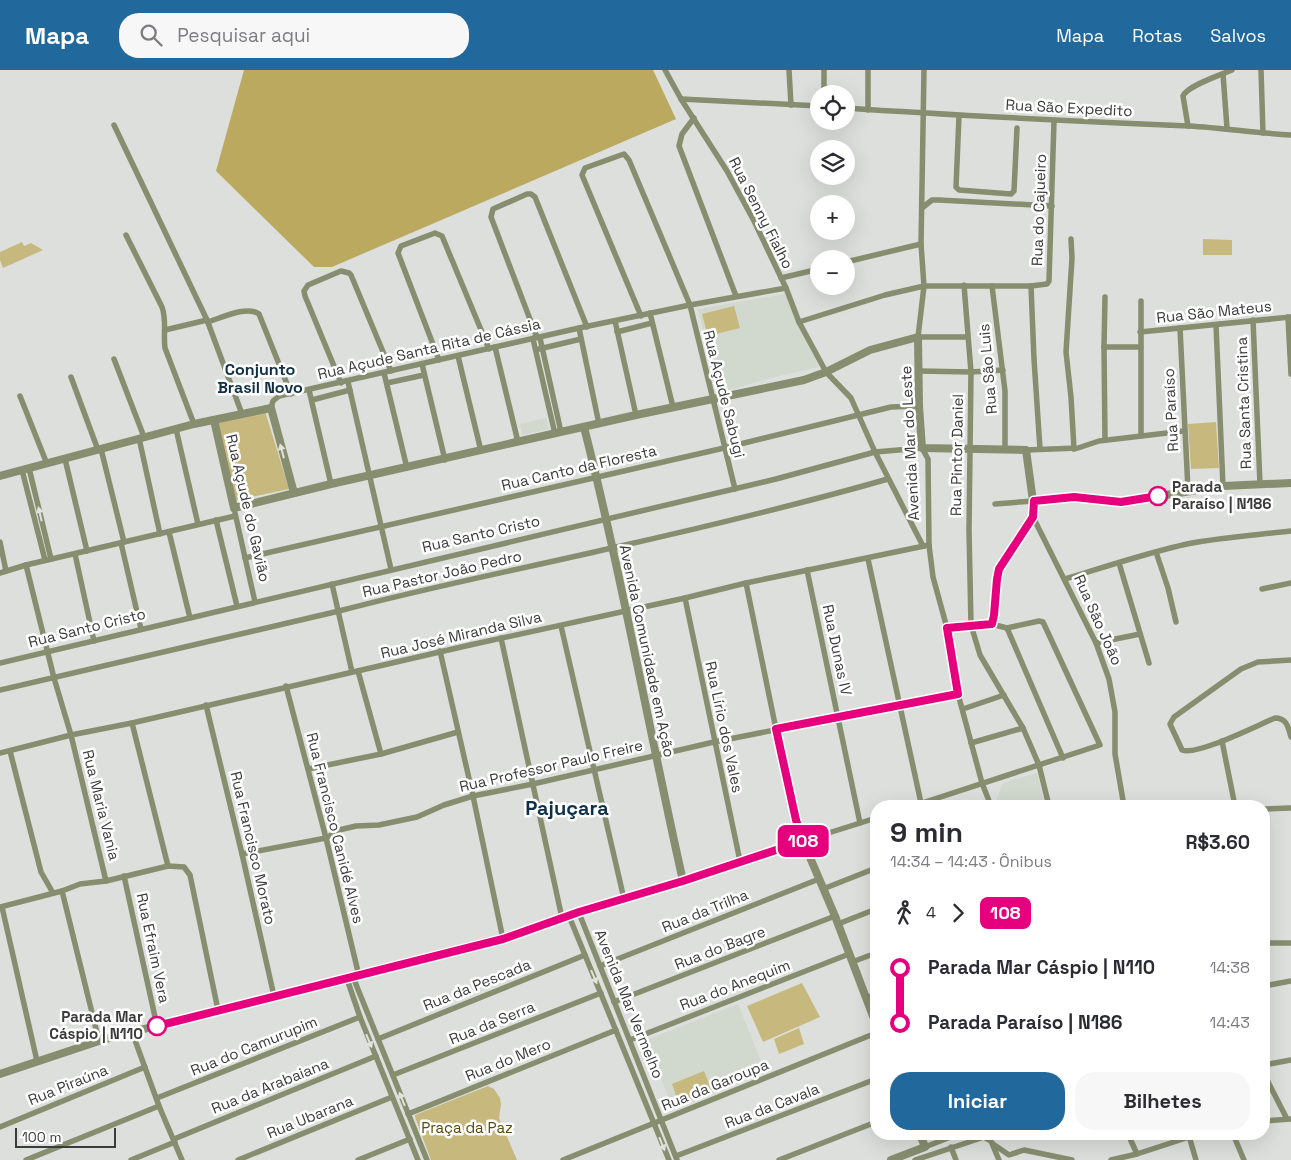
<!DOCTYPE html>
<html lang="pt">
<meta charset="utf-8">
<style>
:root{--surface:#fff;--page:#f7f7f7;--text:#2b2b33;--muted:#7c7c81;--accent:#21689c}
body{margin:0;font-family:"Space Grotesk",sans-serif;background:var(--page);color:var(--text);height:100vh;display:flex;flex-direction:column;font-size:19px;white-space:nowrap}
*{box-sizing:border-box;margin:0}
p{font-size:16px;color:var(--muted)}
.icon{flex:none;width:28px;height:28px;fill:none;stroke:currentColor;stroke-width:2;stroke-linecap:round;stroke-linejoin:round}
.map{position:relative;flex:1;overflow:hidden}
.details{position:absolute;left:870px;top:730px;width:400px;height:340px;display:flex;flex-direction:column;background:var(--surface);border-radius:20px;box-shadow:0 5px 20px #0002}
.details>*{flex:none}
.badge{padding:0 10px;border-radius:8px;font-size:18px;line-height:32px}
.buttons{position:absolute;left:810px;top:15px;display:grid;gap:10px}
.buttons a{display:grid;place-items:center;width:45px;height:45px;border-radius:50%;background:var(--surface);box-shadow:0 5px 20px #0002;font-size:25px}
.scale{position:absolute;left:15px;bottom:12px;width:101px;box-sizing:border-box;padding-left:5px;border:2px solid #3a3b3a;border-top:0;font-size:14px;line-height:18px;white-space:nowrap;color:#3a3b3a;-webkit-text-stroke:4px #fff;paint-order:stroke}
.map>.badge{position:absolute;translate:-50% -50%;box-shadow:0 0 0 2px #fff}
.legs{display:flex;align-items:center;gap:8px;height:55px;padding:0 20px;font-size:16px}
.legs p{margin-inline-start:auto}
.summary{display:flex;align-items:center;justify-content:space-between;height:85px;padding:0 20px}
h1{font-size:28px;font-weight:800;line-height:38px}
.primary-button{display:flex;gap:10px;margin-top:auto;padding:10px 20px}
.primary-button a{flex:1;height:58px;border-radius:20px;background:var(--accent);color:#fff;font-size:20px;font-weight:800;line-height:58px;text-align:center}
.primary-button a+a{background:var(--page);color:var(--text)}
ul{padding:0 20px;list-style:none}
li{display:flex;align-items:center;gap:18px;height:55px;font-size:19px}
li i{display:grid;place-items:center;width:8px;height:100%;margin:0 6px;background:currentColor}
li i::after{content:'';width:12px;height:12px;margin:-6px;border:4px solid;border-radius:50%;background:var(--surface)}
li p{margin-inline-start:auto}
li:first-child i{background:linear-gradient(#0000 50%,currentColor 0)}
li:last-child i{background:linear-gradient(currentColor 50%,#0000 0)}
header{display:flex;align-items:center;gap:30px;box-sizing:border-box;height:70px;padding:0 25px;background:var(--accent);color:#fff}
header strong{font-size:24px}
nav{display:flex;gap:28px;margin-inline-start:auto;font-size:18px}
.search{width:350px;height:45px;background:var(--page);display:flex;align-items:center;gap:12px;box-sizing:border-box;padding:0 18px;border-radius:20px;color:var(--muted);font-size:19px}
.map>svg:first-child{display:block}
.built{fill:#d1d8ce}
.green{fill:#c7b97d}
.forest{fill:#bba95f}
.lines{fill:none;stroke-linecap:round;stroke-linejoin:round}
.minor{stroke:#878d6f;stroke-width:5.5}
.tertiary{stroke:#878d6f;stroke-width:8}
.oneway{fill:#e1e2db}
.line-1-casing{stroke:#fff;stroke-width:11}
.line-1{stroke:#e6007e;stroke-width:8}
.stop-1-dot{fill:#fff;stroke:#e6007e;stroke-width:2.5}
.labels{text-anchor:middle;stroke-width:5;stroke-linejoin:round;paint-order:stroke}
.street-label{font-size:15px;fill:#3a3b3a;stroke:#fff}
.stop-label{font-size:15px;font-weight:bold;fill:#3a3b3a;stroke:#fff;text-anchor:start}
.park-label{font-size:15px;fill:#574a0f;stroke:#fff}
.neighbourhood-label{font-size:16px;font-weight:bold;fill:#0e3049;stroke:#fff}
.district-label{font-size:20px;font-weight:bold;fill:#0e3049;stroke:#fff}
</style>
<header>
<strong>Mapa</strong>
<div class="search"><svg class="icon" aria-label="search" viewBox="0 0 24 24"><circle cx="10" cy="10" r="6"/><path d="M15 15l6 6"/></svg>Pesquisar aqui</div>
<nav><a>Mapa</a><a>Rotas</a><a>Salvos</a></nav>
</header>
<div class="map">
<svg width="1291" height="1090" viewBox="0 0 1291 1090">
<rect width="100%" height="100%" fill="#dddfdc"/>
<!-- built -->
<g class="built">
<path d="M785,224L819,297L771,308L719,323L698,239Z"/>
<path d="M546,348L549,359L522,365L520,354Z"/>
<path d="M1037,703L1045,736H1000L997,728L1003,713Z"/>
<path d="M738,934L765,1001L673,1039L646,970Z"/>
</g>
<!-- green -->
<g class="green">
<path d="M1203,169L1232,170V185H1203Z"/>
<path d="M22,172L24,176L31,173L43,180L3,198L0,190V182Z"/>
<path d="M734,236L740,258L708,266L702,244Z"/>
<path d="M265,341L289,419L233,431L215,353Z"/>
<path d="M1216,352L1219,398L1191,399L1188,354Z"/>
<path d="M802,913L820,947L763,972L747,936Z"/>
<path d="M799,958L804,974L779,984L774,969Z"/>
<path d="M704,1001L712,1021L679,1034L672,1014Z"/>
<path d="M488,1016L494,1019L500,1028L501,1034L499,1048L517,1090H431L415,1047V1045Z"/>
</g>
<!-- forest -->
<path class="forest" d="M244,0H653L676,49L332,197H314L216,101Z"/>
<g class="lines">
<!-- minor -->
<g class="minor">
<path d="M665,0L681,29L727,101L754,151L786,218L799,252L826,302L851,328L875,382L923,476"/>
<path d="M789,0L791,35"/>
<path d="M824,0V24"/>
<path d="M868,0V40"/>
<path d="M924,0L921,174L924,216L918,267H967"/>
<path d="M1261,0L1263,63"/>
<path d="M1223,4L1227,58"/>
<path d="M681,29L819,36"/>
<path d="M846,38C960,46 1074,51 1189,56C1223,58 1257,63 1291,65"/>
<path d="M959,46L956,117L959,120L1011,124L1014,121L1017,58"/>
<path d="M694,48L682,64L679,76L736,226"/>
<path d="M114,55L207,250L242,344"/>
<path d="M1188,56L1183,26C1187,16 1220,5 1232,0"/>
<path d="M922,138L932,130H939L1052,136"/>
<path d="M126,165L162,237C167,252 163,264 165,278L194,354"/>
<path d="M1071,169L1072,188L1066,282L1071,327L1074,379"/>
<path d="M846,192L921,174"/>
<path d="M781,208L819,199"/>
<path d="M964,215L971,302L969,460L971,555L980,585L1023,658L1039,695L1049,736"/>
<path d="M992,216L1005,321V380"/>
<path d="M1031,216L1034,289L1040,379"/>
<path d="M1105,227L1104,277L1105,370"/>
<path d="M1141,231V366"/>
<path d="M650,243L673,337"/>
<path d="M641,246L582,105L585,98L621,85L624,84L629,90L690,235L735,419"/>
<path d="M1288,247L1291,304"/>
<path d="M1253,250L1260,414"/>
<path d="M615,251L636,345"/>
<path d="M208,252C221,248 247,235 259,244L291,324"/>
<path d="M799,252L885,225L924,216H1031L1047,214L1049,211L1054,51"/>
<path d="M1216,255L1223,416"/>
<path d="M579,258L599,354"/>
<path d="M1180,258L1188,420"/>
<path d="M165,260L207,250"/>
<path d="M617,262L652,253"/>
<path d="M1140,262L1291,247"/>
<path d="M535,267L533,269L555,364"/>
<path d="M495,277L518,372"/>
<path d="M1104,277H1141"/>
<path d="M539,279L581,269"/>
<path d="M458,286L481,381"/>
<path d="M114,289L144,367"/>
<path d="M439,290L398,183L401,176L435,163L442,166L489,279"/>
<path d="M422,294L445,390"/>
<path d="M919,301L971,302L1003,300"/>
<path d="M384,303L407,398"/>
<path d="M71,307L98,380"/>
<path d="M348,312L391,499"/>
<path d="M341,313L305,226L304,221L308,215L341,201L349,203L351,205L391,301"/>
<path d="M387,313L424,305"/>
<path d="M309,320L331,414"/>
<path d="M20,326L47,394"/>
<path d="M312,330L350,320"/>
<path d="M271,338L273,331L279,326L579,258L690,235L786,218"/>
<path d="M176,359L198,454"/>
<path d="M561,362L540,268L536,265L491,147L493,139L527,124H531L535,127L587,257"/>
<path d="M139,368L160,464"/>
<path d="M101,379L124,472"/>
<path d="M1026,380L1078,378L1099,371L1184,361"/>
<path d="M65,389L87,481"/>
<path d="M29,398L51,489"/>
<path d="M22,400L45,490"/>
<path d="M995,434L1033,431V447L1096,573L1109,609L1115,642V684L1124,736"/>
<path d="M235,443L255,532"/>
<path d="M216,450L237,536"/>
<path d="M169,462L190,548"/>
<path d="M0,472L6,501"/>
<path d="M121,473L141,559"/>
<path d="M1156,482L1168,518L1176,552"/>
<path d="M75,484L94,571"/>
<path d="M245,488L724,378L891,337L919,336"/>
<path d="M868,489L921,733"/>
<path d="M1119,493L1149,593"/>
<path d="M26,495L54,608L71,665L106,811"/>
<path d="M807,500L860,753"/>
<path d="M0,503L26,495L235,446"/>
<path d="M1065,509C1105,497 1146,483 1187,474C1222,467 1257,465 1291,461"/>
<path d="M746,513L776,659L796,750L803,771L876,748"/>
<path d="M332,514L352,602"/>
<path d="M1262,519L1291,513"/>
<path d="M685,528L740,791"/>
<path d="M991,554C997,538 994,523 997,508C1002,485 1020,466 1033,447"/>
<path d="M561,556L624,829"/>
<path d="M1007,558L1063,688"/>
<path d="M501,568L562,848"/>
<path d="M1096,573L1140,564"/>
<path d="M440,581L473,726L503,869"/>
<path d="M1291,590L1258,592L1241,599L1174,647L1170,654L1182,680C1197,686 1258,655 1275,648C1287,648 1288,657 1291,667"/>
<path d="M0,593L776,409L875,382L922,378L928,389L929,475L933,507L947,558L958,624L982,713L991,736"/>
<path d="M358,601L381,684"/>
<path d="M286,616L326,768L359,906"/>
<path d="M0,620L339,541C429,517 521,499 612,478C705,457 797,435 888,409"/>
<path d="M206,635L242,784L274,926"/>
<path d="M963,639L1004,625"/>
<path d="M132,653L168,796"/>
<path d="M1222,671L1235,736"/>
<path d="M971,673L1023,658"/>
<path d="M10,681L41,802L53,823"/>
<path d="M0,683L71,665L132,653L470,575L685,528L746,513L929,475"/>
<path d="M308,699L381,684L458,662"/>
<path d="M913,736L1100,675L1043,552L1039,551L1007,558L991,554L947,558"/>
<path d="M1264,739L1291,738"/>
<path d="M242,784L326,768L339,760L356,756L379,755L417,747L444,735L473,726L533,714L714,672L958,624"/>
<path d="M124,806L157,956"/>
<path d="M823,819L876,798"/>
<path d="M62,821L99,971"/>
<path d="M0,837L62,821L80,814L106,811L168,796L184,797L190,805L218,940"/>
<path d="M2,837L37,991"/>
<path d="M579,843L677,1090"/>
<path d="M569,846L669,1090"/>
<path d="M838,854L876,839"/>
<path d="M1264,873H1291"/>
<path d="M852,892L876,883"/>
<path d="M600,896L819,809"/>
<path d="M353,907L427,1090"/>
<path d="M347,909L360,947L418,1090"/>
<path d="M1264,916L1291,911"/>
<path d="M866,928L876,924"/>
<path d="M614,932L835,846"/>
<path d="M132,962L159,1036L182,1090"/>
<path d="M378,969L585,885"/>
<path d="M630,970L849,884"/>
<path d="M1264,995L1291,990"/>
<path d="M1264,1004L1287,1049"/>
<path d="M393,1005L601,923"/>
<path d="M157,1028L360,947"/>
<path d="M408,1044L616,960"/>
<path d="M1264,1051L1291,1049"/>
<path d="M0,1057L145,997"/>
<path d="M1128,1064L1137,1084"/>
<path d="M1233,1064L1244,1090"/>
<path d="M1189,1066L1196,1090"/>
<path d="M174,1069L376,986"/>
<path d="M993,1074L1009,1085L1024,1080L1072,1090"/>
<path d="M925,1077L958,1064"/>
<path d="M951,1077L956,1090"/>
<path d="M676,1086L876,1009"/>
<path d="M26,1090L159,1036"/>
<path d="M131,1090L175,1072"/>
<path d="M238,1090L392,1027"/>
<path d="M358,1090L410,1069"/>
<path d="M563,1090L876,963"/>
<path d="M779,1090L876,1052"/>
<path d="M915,1090L984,1067L991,1071L999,1090"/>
<path d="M1111,1090L1137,1084L1189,1067L1194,1064"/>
</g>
<!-- tertiary -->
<g class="tertiary">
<path d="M214,350L234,438L331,414L636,345L804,310L826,302L870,280L918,267L919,336L922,378L1026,380L1033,431L1074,427L1121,432L1223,416L1291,413"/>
<path d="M584,357C622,507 649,660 683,811"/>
<path d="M0,406L194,354L271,338L294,423"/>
<path d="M0,1004L99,971L132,962L503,869L579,843L683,811L803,771L835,846L876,954"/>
<path d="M891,1090L925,1077L920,1064"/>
</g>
</g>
<!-- one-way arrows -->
<defs><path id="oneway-solid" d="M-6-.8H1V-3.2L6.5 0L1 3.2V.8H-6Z" transform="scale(1.25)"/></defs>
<g class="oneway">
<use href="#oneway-solid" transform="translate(282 381) rotate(-105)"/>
<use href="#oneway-solid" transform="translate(40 444) rotate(-103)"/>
<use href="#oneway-solid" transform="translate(594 907) rotate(67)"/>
<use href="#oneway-solid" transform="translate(369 971) rotate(68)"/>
<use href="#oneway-solid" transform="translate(402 1029) rotate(-112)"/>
<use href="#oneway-solid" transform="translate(662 1074) rotate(68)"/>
</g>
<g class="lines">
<!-- line-1 casing -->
<g class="line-1-casing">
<path id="line-1" d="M157,956L503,869L579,842L683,811L803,771L796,750L776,659L958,624L947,558L992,554L994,545L997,509L999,499L1033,447L1034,431L1074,427L1121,432L1158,426"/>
</g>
<!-- line-1 -->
<use href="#line-1" class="line-1"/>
</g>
<!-- markers -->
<g class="stop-1-dot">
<circle cx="1158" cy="426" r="9"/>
<circle cx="157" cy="956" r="9"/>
</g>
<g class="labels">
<!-- street labels -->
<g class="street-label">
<text transform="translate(1069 38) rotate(3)" y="5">Rua São Expedito</text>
<text transform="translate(1039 140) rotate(-88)" y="5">Rua do Cajueiro</text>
<text transform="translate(761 143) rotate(63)" y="5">Rua Senny Fialho</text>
<text transform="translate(1214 242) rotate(-6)" y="5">Rua São Mateus</text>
<text transform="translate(429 279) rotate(-13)" y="5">Rua Açude Santa Rita de Cássia</text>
<text transform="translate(988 299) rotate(-95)" y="5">Rua São Luis</text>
<text transform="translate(724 324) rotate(76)" y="5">Rua Açude Sabugi</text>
<text transform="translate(1244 333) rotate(-92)" y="5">Rua Santa Cristina</text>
<text transform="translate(1171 340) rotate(-93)" y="5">Rua Paraíso</text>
<text transform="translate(910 373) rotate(-93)" y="5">Avenida Mar do Leste</text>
<text transform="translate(957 385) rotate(-89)" y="5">Rua Pintor Daniel</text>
<text transform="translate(579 398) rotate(-13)" y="5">Rua Canto da Floresta</text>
<text transform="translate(248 438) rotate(77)" y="5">Rua Açude do Gavião</text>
<text transform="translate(481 464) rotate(-13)" y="5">Rua Santo Cristo</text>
<text transform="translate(442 504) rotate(-13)" y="5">Rua Pastor João Pedro</text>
<text transform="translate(1098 550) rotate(66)" y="5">Rua São João</text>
<text transform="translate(87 558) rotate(-14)" y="5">Rua Santo Cristo</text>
<text transform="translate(461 565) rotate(-13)" y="5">Rua José Miranda Silva</text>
<text transform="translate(837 580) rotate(78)" y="5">Rua Dunas IV</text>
<text transform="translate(647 581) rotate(78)" y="5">Avenida Comunidade em Ação</text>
<text transform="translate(724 657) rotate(78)" y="5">Rua Lírio dos Vales</text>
<text transform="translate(551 696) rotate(-13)" y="5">Rua Professor Paulo Freire</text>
<text transform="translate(101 735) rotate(76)" y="5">Rua Maria Vania</text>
<text transform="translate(335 758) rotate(76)" y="5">Rua Francisco Canidé Alves</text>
<text transform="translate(253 778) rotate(77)" y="5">Rua Francisco Morato</text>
<text transform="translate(705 841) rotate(-22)" y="5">Rua da Trilha</text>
<text transform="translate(153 878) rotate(78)" y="5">Rua Efraim Vera</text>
<text transform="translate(720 878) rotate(-21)" y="5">Rua do Bagre</text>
<text transform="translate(477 915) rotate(-22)" y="5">Rua da Pescada</text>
<text transform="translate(735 915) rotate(-21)" y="5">Rua do Anequim</text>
<text transform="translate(629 934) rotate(68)" y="5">Avenida Mar Vermelho</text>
<text transform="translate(492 953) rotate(-22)" y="5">Rua da Serra</text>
<text transform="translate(254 976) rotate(-22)" y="5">Rua do Camurupim</text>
<text transform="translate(508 990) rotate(-22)" y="5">Rua do Mero</text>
<text transform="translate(68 1015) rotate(-22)" y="5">Rua Piraúna</text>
<text transform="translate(715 1015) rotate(-22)" y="5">Rua da Garoupa</text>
<text transform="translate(270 1016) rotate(-22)" y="5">Rua da Arabaiana</text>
<text transform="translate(772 1036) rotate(-21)" y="5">Rua da Cavala</text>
<text transform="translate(310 1047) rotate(-22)" y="5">Rua Ubarana</text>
</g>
<!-- stop labels -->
<g class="stop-label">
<text x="1172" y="422">Parada<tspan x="1172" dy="17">Paraíso | N186</tspan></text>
<text x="143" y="952" text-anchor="end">Parada Mar<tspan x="143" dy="17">Cáspio | N110</tspan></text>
</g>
<!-- park labels -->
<g class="park-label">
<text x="467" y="1063">Praça da Paz</text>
</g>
<!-- neighbourhood labels -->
<g class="neighbourhood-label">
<text x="260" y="305">Conjunto<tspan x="260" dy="18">Brasil Novo</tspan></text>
</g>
<!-- district labels -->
<g class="district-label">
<text x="567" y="745">Pajuçara</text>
</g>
</g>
</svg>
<div class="buttons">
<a><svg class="icon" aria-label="locate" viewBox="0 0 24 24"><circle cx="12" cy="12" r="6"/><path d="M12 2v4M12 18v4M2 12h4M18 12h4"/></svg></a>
<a><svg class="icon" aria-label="layers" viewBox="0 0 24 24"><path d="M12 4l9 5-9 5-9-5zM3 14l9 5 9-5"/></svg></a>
<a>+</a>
<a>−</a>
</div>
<div class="scale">100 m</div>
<b class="badge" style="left:803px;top:771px;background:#e6007e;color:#fff">108</b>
<section class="details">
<div class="summary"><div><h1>9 min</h1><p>14:34 – 14:43 · Ônibus</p></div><b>R$3.60</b></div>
<div class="legs"><svg class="icon" aria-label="walk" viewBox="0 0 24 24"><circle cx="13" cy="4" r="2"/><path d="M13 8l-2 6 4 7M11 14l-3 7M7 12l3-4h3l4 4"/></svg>4<svg class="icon" aria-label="forward" viewBox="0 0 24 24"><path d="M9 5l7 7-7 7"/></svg><b class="badge" style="background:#e6007e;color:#fff">108</b></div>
<ul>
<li><i style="color:#e6007e"></i><b>Parada Mar Cáspio | N110</b><p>14:38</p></li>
<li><i style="color:#e6007e"></i><b>Parada Paraíso | N186</b><p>14:43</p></li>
</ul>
<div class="primary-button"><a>Iniciar</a><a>Bilhetes</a></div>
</section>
</div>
